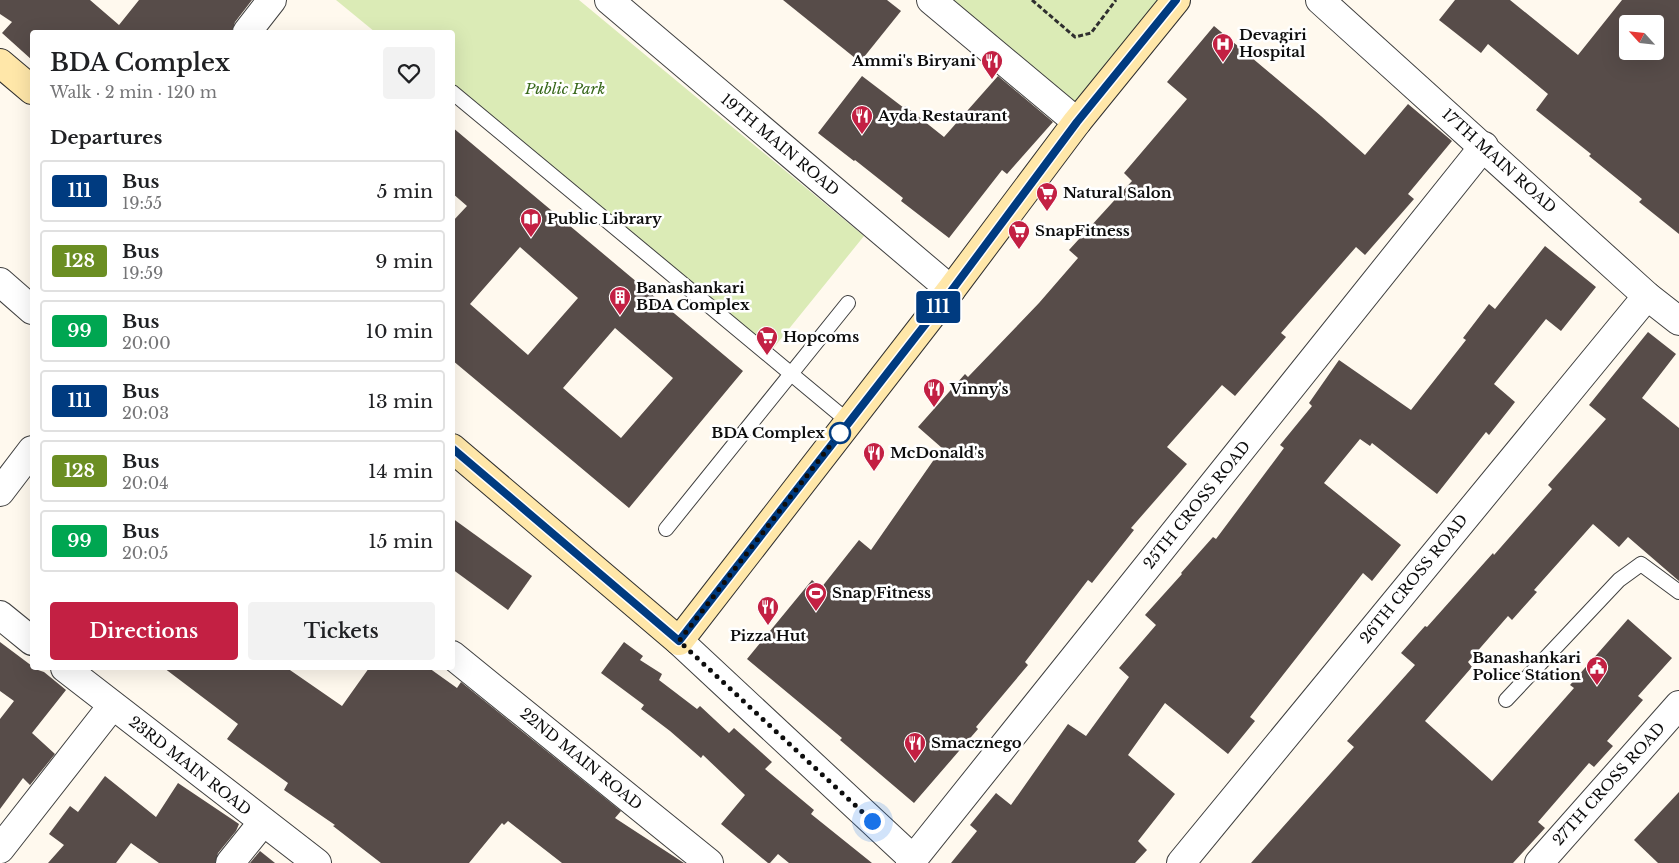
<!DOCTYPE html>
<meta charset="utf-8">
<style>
:root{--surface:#fff;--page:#f2f2f2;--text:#202124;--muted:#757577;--line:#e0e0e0;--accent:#c32043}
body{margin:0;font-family:"Libre Baskerville",serif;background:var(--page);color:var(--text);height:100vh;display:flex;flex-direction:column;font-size:19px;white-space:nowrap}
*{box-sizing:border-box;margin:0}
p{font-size:16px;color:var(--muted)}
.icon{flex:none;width:28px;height:28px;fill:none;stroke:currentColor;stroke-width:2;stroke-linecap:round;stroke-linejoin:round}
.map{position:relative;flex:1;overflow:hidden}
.side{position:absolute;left:30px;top:30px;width:425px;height:640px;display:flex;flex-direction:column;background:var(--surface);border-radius:5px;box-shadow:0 5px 20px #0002}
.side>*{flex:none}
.badge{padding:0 10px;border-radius:4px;font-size:18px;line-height:32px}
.needle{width:32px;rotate:297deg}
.controls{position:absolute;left:1619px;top:15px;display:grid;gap:10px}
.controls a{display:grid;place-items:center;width:45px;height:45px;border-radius:5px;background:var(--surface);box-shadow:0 5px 20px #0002;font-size:25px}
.you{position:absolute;width:25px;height:25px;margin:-12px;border:4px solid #fff;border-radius:50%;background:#1a73e8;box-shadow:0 0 0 8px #1a73e833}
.map>.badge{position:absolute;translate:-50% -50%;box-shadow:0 0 0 2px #fff}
h2{padding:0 20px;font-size:19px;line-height:45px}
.round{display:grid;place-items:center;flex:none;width:52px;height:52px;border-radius:5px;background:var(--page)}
.head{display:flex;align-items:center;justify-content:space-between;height:85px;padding:0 20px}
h1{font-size:24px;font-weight:600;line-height:38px}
.primary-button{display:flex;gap:10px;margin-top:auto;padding:10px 20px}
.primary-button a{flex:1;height:58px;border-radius:5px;background:var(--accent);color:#fff;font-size:20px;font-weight:600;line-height:58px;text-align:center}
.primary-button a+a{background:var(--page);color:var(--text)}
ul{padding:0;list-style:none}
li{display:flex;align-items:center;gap:15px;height:62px;margin:0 10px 8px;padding:0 10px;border:2px solid var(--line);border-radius:5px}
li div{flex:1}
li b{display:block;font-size:19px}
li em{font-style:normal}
li .badge{min-width:55px;font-weight:700;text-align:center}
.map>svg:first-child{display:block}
.green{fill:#dbebb6}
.building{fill:#574c49;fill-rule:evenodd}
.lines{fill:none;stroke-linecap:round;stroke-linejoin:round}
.lane-casing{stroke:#404040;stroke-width:16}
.street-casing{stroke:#404040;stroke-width:30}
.secondary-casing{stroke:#2f2f2f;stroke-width:30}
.path{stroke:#2f2f2f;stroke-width:3;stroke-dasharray:5 2.5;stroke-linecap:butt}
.lane{stroke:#fff;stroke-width:14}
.street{stroke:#fff;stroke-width:28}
.secondary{stroke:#ffe7a9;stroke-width:28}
.line-casing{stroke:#fff;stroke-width:11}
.line{stroke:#003b80;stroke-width:8}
.walk{stroke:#0d0d0d;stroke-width:5;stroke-dasharray:0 9}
.stop-dot{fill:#fff;stroke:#003b80;stroke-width:2.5}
.labels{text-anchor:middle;stroke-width:5;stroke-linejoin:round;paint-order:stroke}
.poi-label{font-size:15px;font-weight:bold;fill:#0d0d0d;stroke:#fff;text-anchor:start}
.park-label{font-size:15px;font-style:italic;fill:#38681b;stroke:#fff}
.street-label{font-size:15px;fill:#0d0d0d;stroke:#fff}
.stop-label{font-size:15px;font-weight:bold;fill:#0d0d0d;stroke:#fff;text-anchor:end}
</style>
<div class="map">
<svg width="1679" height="863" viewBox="0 0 1679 863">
<rect width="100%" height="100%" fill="#fff9ee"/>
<!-- green -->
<g class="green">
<path d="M336,0H579L864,236L767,356L453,96L452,32H375Z"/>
<path d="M941,0H1158L1071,106Z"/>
</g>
<!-- building -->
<g class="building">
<path d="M0,0H90L119,25L139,0H252L235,22L232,32H32V60L2,33L12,22L0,14Z"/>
<path d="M783,0H887L901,11L860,62Z"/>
<path d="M1455,0H1510L1578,55L1622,0H1679V234L1639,202L1642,199L1589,156L1591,154L1536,110L1548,94L1488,44L1481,53L1439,20ZM1628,24H1655V51H1628Z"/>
<path d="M1214,26L1321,116L1365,155L1408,104L1452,141L1408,194L1414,199L1365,255L1356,247L1281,333L1286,337L1235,396L1222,385L1167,447L1187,464L1131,528L1134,530L1092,583L1088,580L1025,662L1028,665L976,727L978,729L914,803L840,740L842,738L747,659L812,580L821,588L859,540L871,550L942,448L918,427L965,374L968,377L1039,303L1078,258L1069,250L1132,181L1124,173L1187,99L1167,82Z"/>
<path d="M862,76L904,108L905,106L944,137L998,76L1053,122L1007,174L1002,170L949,238L901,201L903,198L855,160L854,161L818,133Z"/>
<path d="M452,127L743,371L629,508L452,360V222L467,206L452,193ZM520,247L578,298L528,355L470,304ZM615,328L673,378L621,438L563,388Z"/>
<path d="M1545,246L1596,287L1561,331L1546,319L1494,384L1515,402L1489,435L1486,432L1437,494L1372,443L1370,446L1360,439L1324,483L1401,545L1372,581L1363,573L1250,717L1255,721L1228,754L1165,703L1128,755L1175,794L1138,841L1147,850L1135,863H951L977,831L970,825L996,793L1011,805L1068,724L1086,736L1129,677L1119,668L1156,625L1145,615L1182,574L1181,573L1213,537L1216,539L1284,448L1280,445L1312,406L1309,403L1339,360L1411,410L1466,340L1463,338L1489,304L1495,309Z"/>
<path d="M1648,332L1676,354L1642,398L1679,428V581L1628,537L1619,547L1593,524L1534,590L1537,592L1512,620L1508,616L1468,662L1472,667L1425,721L1492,781L1574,688L1570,685L1628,619L1672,658L1638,696L1643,700L1607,741L1613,746L1594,767L1589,763L1538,822L1545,828L1513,863H1251L1354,747L1347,741L1415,665L1401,653L1425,626L1427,627L1493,553L1494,555L1552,489L1548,485L1606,419L1589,405Z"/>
<path d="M452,518L532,576L508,610L452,569Z"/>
<path d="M0,642L32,666V668L44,672L66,690L32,733L55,754L30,785L23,778L0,809V719L14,701L0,691Z"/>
<path d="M624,642L643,656L640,660L662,674L659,680L697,709L700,706L729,733L734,728L772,762L765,769L814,810L811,814L872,863H789L778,854L770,863H768L721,824L745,795L703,755L701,758L670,731L641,709L644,705L601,673Z"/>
<path d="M164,668H287L342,706L369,668H429L457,688L461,682L621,811L615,818L684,863H562L508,821L504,825L502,823L469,863H381L333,826L335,825L284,790L288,783L227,739L238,724Z"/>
<path d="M105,776L156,817L178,783L239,824L236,831L218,853L215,863H159L131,843L116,863H48L64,845L49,834L70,806L78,812Z"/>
<path d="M1679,792V863H1658L1634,840Z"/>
<path d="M260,851L275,863H250Z"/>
</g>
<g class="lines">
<!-- lane casing -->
<g class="lane-casing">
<g id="lane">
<path d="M452,92L849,422"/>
<path d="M666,529L848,303"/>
<path d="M1506,700L1619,580L1641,564L1679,592"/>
</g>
</g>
<!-- street casing -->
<g class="street-casing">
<g id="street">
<path d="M609,0L951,290"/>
<path d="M931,0L1077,122"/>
<path d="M1320,0L1647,296L1679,321"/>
<path d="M247,32L272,0"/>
<path d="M0,282L32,310"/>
<path d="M0,492L32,450"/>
<path d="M0,615L32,641"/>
<path d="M679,641L913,859"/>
<path d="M452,655L709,863"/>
<path d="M65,668L317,863"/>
<path d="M0,849L112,706"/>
<path d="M230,863L263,822"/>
<path d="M910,863L1484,146"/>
<path d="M1181,863L1647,296"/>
<path d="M1539,863L1679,705"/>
</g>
</g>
<!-- secondary casing -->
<g class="secondary-casing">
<g id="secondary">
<path d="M0,63L32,90"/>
<path d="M452,448L679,641L951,290L1077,122L1176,0"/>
</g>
</g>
<!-- path -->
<path class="path" d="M1032,0L1075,37L1091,33L1116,0"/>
<!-- lane -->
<use href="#lane" class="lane"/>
<!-- street -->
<use href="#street" class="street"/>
<!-- secondary -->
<use href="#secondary" class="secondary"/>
</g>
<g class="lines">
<!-- line casing -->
<g class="line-casing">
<path id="line" d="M452,448L679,641L952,290L1077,122L1176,0"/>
</g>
<!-- line -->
<use href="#line" class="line"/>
<!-- walk -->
<path class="walk" d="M840,433L679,641L872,821"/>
</g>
<!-- icons -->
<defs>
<g id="hospital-pin" transform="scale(1.125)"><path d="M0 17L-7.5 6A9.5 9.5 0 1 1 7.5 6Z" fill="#c32043" stroke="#fff"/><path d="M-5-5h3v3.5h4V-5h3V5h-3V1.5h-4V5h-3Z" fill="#fff"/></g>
<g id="restaurant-pin" transform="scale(1.125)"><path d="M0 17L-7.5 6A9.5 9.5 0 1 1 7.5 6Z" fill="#c32043" stroke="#fff"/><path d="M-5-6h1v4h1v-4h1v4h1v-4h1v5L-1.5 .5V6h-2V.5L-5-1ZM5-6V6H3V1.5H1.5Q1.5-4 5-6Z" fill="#fff"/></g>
<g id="supermarket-pin" transform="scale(1.125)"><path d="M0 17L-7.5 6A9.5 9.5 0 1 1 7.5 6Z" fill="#c32043" stroke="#fff"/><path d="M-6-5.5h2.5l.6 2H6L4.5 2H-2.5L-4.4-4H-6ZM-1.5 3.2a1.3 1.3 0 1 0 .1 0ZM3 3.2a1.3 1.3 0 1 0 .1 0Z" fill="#fff"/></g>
<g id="library-pin" transform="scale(1.125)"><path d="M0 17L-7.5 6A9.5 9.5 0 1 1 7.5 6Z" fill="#c32043" stroke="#fff"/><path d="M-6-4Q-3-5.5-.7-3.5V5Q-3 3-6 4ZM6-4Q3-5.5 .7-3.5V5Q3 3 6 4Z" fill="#fff"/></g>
<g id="building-pin" transform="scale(1.125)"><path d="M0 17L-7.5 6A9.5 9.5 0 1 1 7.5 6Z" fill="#c32043" stroke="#fff"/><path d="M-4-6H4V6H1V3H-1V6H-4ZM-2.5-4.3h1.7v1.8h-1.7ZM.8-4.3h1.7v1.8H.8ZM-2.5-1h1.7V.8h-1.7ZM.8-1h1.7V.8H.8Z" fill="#fff"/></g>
<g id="stadium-pin" transform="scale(1.125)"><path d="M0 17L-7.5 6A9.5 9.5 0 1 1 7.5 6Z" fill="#c32043" stroke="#fff"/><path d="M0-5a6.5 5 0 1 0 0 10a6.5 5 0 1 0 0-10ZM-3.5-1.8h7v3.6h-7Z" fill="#fff"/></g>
<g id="civic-pin" transform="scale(1.125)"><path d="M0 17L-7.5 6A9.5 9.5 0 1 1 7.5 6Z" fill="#c32043" stroke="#fff"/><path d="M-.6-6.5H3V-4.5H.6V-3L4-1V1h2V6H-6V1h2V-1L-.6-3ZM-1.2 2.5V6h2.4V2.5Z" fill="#fff"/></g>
</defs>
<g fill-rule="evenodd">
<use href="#hospital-pin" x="1223" y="44"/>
<use href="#restaurant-pin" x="992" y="61"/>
<use href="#restaurant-pin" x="862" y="116"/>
<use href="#supermarket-pin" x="1047" y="193"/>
<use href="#library-pin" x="531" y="219"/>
<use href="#supermarket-pin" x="1019" y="231"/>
<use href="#building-pin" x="620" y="297"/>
<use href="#supermarket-pin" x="767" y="337"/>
<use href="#restaurant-pin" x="934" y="389"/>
<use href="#restaurant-pin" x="874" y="453"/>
<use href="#stadium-pin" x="816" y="593"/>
<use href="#restaurant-pin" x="768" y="607"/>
<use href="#civic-pin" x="1597" y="667"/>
<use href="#restaurant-pin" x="915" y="743"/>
</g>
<!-- markers -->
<circle class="stop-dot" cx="840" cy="433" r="10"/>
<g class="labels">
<!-- poi labels -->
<g class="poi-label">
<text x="1239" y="40">Devagiri<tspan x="1239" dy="17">Hospital</tspan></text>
<text x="976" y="66" text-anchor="end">Ammi's Biryani</text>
<text x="878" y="121">Ayda Restaurant</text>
<text x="1063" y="198">Natural Salon</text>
<text x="547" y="224">Public Library</text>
<text x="1035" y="236">SnapFitness</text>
<text x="636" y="293">Banashankari<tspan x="636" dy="17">BDA Complex</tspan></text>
<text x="783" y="342">Hopcoms</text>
<text x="950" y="394">Vinny's</text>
<text x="890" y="458">McDonald's</text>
<text x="832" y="598">Snap Fitness</text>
<text x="768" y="641" text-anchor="middle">Pizza Hut</text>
<text x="1581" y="663" text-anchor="end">Banashankari<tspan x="1581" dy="17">Police Station</tspan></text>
<text x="931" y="748">Smacznego</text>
</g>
<!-- park labels -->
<g class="park-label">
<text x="565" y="94">Public Park</text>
</g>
<!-- street labels -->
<g class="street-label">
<text transform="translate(780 145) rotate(40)" y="5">19TH MAIN ROAD</text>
<text transform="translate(1499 161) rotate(42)" y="5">17TH MAIN ROAD</text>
<text transform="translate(1197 505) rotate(-51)" y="5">25TH CROSS ROAD</text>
<text transform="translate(1414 579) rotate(-51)" y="5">26TH CROSS ROAD</text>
<text transform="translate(581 759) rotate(39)" y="5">22ND MAIN ROAD</text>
<text transform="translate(190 766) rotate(38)" y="5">23RD MAIN ROAD</text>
<text transform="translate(1609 784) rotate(-48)" y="5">27TH CROSS ROAD</text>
</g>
<!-- stop labels -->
<g class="stop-label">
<text x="825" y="438">BDA Complex</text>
</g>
</g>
</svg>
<div class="controls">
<a><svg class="needle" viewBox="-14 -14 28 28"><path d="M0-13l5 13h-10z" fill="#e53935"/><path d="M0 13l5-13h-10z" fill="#757577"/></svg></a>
</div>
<div class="you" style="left:872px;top:821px"></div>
<b class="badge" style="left:938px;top:307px;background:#003b80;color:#fff">111</b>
<section class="side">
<div class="head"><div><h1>BDA Complex</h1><p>Walk · 2 min · 120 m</p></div><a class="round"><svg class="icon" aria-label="heart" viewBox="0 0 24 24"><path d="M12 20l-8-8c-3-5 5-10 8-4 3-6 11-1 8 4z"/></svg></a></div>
<h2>Departures</h2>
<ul>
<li><span class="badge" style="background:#003b80;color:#fff">111</span><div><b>Bus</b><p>19:55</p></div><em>5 min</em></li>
<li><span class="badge" style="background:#6b8e23;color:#fff">128</span><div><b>Bus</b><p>19:59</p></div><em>9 min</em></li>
<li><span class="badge" style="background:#00a651;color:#fff">99</span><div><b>Bus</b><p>20:00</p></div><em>10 min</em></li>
<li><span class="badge" style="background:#003b80;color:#fff">111</span><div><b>Bus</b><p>20:03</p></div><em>13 min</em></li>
<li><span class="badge" style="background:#6b8e23;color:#fff">128</span><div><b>Bus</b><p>20:04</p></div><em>14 min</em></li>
<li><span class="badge" style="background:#00a651;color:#fff">99</span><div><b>Bus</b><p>20:05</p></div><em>15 min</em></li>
</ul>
<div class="primary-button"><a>Directions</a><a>Tickets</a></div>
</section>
</div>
